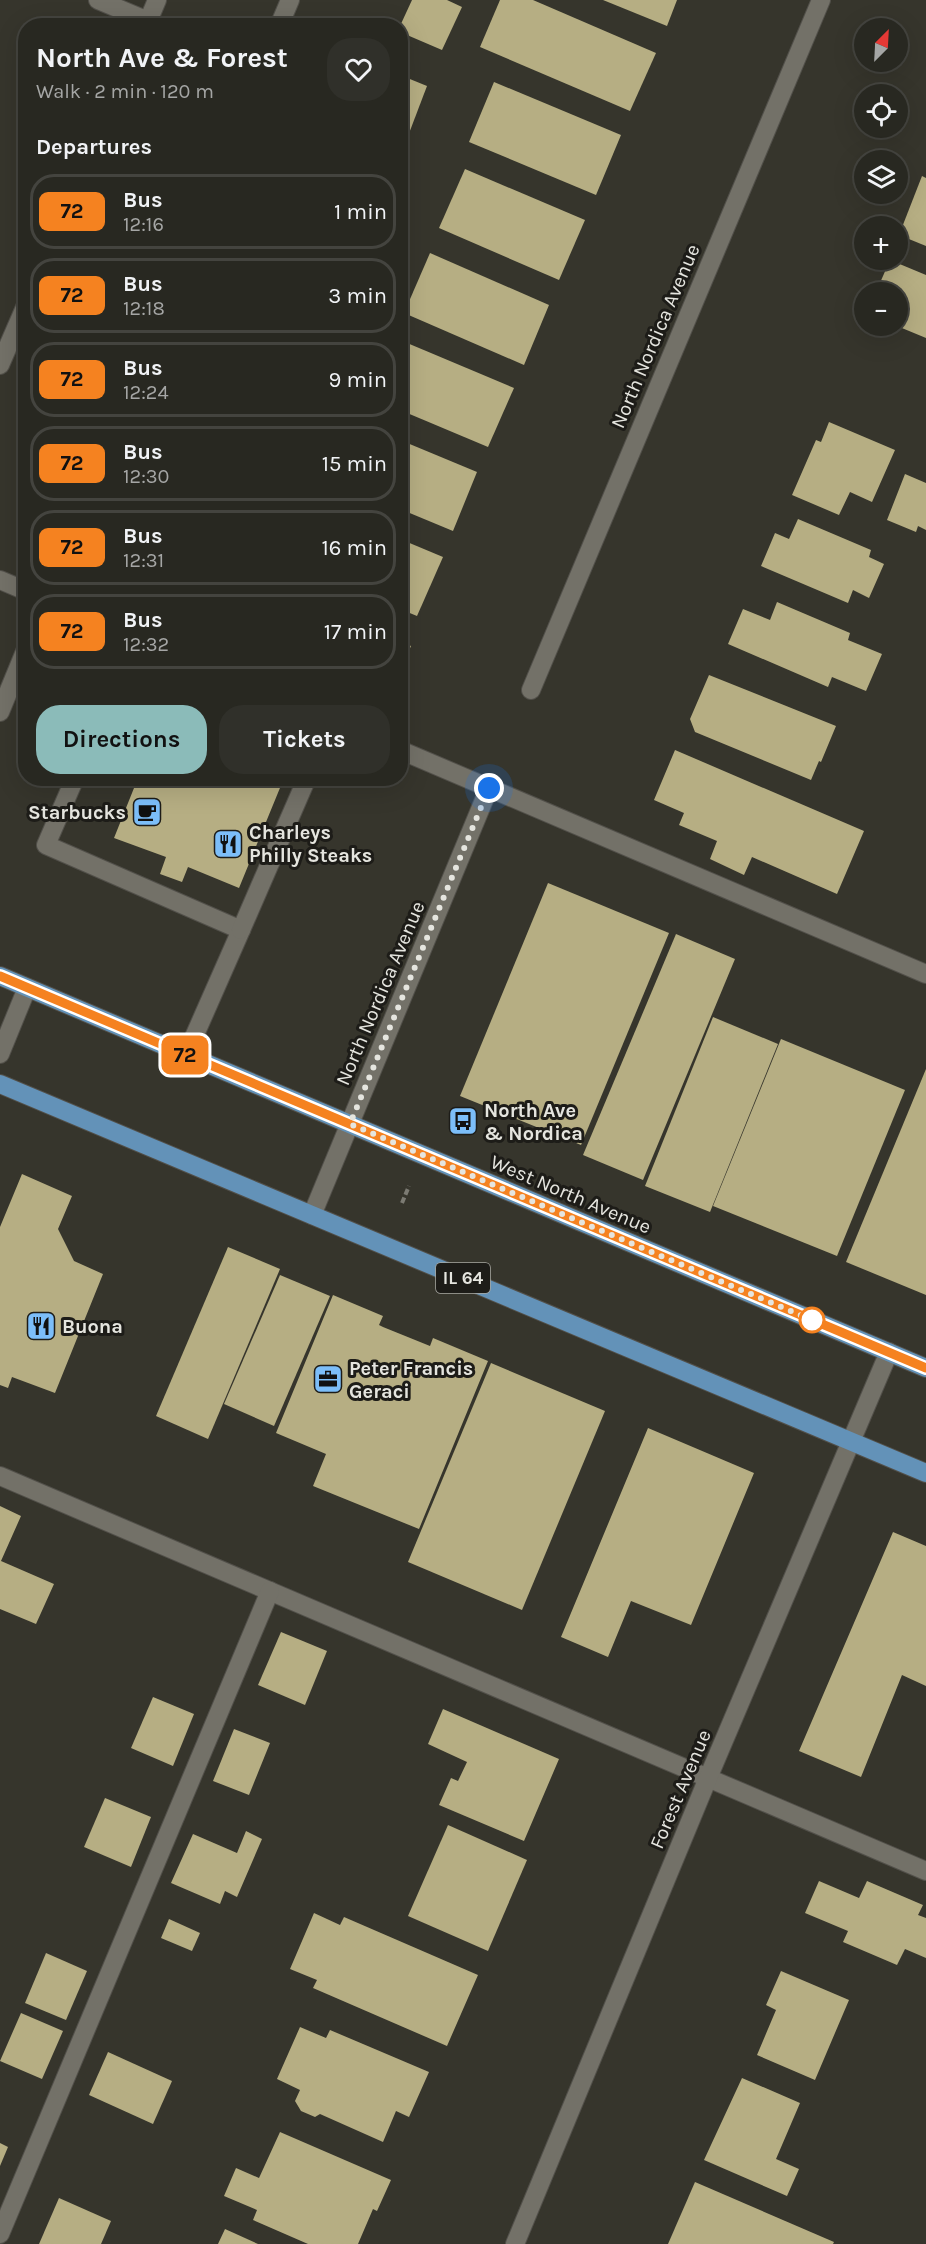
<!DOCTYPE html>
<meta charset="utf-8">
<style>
:root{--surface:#282821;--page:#30302a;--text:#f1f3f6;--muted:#a5a6a5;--line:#44443f;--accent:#8bbbb9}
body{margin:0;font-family:Karla,sans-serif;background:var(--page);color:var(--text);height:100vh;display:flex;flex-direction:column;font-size:22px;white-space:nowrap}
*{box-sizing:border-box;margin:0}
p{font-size:20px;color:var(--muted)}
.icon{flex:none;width:33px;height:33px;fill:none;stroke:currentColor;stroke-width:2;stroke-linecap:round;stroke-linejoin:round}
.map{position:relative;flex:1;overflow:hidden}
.side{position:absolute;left:18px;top:18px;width:390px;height:768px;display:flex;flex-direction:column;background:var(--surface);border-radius:24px;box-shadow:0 6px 24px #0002,0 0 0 2px var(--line)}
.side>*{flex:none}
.badge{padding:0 12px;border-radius:9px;font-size:21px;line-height:39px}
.needle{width:39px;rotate:24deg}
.fabs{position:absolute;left:854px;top:18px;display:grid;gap:12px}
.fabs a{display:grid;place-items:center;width:54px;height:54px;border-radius:50%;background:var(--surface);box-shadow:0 6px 24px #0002,0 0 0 2px var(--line);font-size:30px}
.you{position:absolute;width:30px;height:30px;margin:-15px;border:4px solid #fff;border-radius:50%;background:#1a73e8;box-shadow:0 0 0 9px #1a73e833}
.map>.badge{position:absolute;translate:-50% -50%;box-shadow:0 0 0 3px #fff}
h2{padding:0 18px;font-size:22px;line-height:54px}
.round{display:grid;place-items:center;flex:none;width:63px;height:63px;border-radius:24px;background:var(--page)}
.headline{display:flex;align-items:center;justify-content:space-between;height:102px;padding:0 18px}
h1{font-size:28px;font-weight:700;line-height:45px}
.cta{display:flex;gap:12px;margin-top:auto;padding:12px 18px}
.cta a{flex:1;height:69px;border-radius:24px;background:var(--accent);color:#111;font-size:24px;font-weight:700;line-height:69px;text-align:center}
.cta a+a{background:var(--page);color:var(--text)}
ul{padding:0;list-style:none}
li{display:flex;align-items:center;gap:18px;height:75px;margin:0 12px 9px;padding:0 6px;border:3px solid var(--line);border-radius:24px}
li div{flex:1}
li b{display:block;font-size:22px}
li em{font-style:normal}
li .badge{min-width:66px;font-weight:700;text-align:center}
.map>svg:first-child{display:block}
.building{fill:#b6ae83}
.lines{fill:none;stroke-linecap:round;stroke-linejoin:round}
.lane-casing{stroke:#52504a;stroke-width:20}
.street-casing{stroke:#52504a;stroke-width:20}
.primary-casing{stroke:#52504a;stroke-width:20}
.path{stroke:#7c7b73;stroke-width:4;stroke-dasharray:6 3;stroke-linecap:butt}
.lane{stroke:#737168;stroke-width:18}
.street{stroke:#737168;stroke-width:18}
.primary{stroke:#6392b8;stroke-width:18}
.line-casing{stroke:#fff;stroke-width:14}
.line{stroke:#f58220;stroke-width:9}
.walk{stroke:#e5e5df;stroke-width:6;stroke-dasharray:0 10.8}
.stop-dot{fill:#fff;stroke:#f58220;stroke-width:3}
.labels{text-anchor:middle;stroke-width:6;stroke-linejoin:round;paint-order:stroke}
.shield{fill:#1d1c18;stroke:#a9a9a3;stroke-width:1.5}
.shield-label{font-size:18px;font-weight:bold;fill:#e5e5df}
.street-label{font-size:20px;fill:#e5e5df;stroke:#1d1c18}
.poi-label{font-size:20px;font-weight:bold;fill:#e5e5df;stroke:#1d1c18;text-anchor:start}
</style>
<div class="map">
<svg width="926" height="2244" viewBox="0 0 926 2244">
<rect width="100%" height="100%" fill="#36352c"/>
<!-- building -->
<g class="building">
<path d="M412,0H447L462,7L442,50L400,32V26Z"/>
<path d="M500,0H533L656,53L630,111L480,47Z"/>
<path d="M603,0H677L667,26Z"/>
<path d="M400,75L427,86L408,136L400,133Z"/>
<path d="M494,82L621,135L596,195L469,142Z"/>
<path d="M465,169L585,220L559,280L439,228Z"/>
<path d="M922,176L926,178V246L899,235Z"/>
<path d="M430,253L549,305L524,365L404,313Z"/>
<path d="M890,260L926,275V338L897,326V292H876Z"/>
<path d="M400,340L514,388L488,447L400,410Z"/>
<path d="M829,422L895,450L872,502L850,492L839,515L792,495L816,440L821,442Z"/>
<path d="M400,440L477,472L453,531L400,509Z"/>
<path d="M905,474L926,483V530L918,526L916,532L887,520Z"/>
<path d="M798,519L871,550L869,557L884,564L869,598L853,590L848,603L761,566L775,533L789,539Z"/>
<path d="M400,539L443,557L417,616L400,609Z"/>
<path d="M777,602L850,633L848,640L882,654L866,691L832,677L828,687L728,644L743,609L770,620Z"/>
<path d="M400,641L411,646L400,671Z"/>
<path d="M709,675L836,726L821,762L819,761L811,780L695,732L690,719Z"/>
<path d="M675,750L864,831L837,894L752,857L744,875L710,859L717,841L679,825L684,813L654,800Z"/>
<path d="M138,778H271L282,783L239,888L188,867L182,882L160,874L166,857L114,838Z"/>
<path d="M548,883L669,933L581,1145L460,1096Z"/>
<path d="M676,934L735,959L643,1180L583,1155Z"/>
<path d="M713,1017L778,1044L710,1212L645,1186Z"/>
<path d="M781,1039L905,1090L837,1256L713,1206Z"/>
<path d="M926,1069V1295L846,1262Z"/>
<path d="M22,1174L72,1196L58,1229L74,1261L103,1274L55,1393L12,1377L8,1388L0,1385V1227Z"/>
<path d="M228,1247L280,1269L208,1439L156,1416Z"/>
<path d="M280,1275L330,1296L274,1426L224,1404Z"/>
<path d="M333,1295L383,1316L379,1325L383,1327L430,1346L433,1338L488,1361L419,1529L313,1486L326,1454L276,1433Z"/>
<path d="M491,1363L605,1411L522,1610L408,1562Z"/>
<path d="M648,1428L754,1473L691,1625L631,1601L608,1657L561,1637Z"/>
<path d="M0,1506L21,1516L1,1561L54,1584L36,1624L0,1609Z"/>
<path d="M893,1532L926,1546V1686L902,1675L861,1777L799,1751Z"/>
<path d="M281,1632L327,1651L305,1705L258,1685Z"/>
<path d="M153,1697L194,1714L173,1766L131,1748Z"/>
<path d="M443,1709L559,1759L524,1841L439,1805L451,1778L458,1781L467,1762L428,1744Z"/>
<path d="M234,1729L270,1743L249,1795L213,1781Z"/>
<path d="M105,1798L151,1817L131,1867L84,1847Z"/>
<path d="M448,1825L527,1860L488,1951L408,1916Z"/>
<path d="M246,1831L262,1839L237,1897L225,1891L220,1904L171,1883L193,1834L237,1853Z"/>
<path d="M819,1881L859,1898L867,1881L923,1905L918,1915L926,1918V1958L905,1949L897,1965L843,1942L848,1931L805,1913Z"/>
<path d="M314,1913L340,1925L344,1917L478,1975L447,2046L313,1988L317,1980L290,1969Z"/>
<path d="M169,1919L200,1933L192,1951L161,1938Z"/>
<path d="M46,1953L87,1971L66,2020L25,2003Z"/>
<path d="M781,1971L849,2000L815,2080L757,2055L776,2010L766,2005Z"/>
<path d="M21,2013L63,2031L42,2079L0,2061Z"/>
<path d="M300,2027L326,2038L330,2030L429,2072L409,2117L396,2111L383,2142L320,2114L315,2117L301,2111L295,2101L300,2090L277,2079Z"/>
<path d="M108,2052L172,2081L153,2124L89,2095Z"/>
<path d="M742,2078L800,2103L776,2159L799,2169L787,2196L704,2160Z"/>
<path d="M280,2132L391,2180L377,2211L373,2209L358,2244H308L253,2220L257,2210L224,2196L236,2168L259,2178Z"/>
<path d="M0,2143L8,2147L0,2166Z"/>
<path d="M695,2182L834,2242L833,2244H668Z"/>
<path d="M59,2198L111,2221L101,2244H39Z"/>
<path d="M225,2229L258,2244H218Z"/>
</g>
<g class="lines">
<!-- lane casing -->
<g class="lane-casing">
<g id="lane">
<path d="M98,0L148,21"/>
<path d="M146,26L157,0"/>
<path d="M279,26L290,0"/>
<path d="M0,365L26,305"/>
<path d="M0,580L26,591"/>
<path d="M0,712L26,649"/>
<path d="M400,750L926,974"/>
<path d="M75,778L46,845L241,930L186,1055"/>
<path d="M241,930L307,778"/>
<path d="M0,1476L926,1871"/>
<path d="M0,2234L270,1591"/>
</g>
</g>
<!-- street casing -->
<g class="street-casing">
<g id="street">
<path d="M531,690L821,0"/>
<path d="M0,1054L27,988"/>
<path d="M312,1215L489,788"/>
<path d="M515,2244L708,1778L889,1352"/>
</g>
</g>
<!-- primary casing -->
<g class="primary-casing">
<g id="primary">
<path d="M0,976L926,1368"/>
<path d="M0,1084L926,1473"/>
</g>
</g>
<!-- path -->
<path class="path" d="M402,1203L409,1186"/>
<!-- lane -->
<use href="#lane" class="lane"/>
<!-- street -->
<use href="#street" class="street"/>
<!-- primary -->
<use href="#primary" class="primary"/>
</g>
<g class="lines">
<!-- line casing -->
<g class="line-casing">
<path id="line" d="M0,976L926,1368"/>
</g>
<!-- line -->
<use href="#line" class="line"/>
<!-- walk -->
<path class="walk" d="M489,788L350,1124L812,1320"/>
</g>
<!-- icons -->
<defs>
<g id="cafe-square" transform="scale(1.5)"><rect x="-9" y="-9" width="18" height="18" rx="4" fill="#7cbef9" stroke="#1d1c18"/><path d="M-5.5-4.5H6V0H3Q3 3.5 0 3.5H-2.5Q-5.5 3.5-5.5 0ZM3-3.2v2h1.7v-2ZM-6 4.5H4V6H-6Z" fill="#111"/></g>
<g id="restaurant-square" transform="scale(1.5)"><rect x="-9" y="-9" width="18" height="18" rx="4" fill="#7cbef9" stroke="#1d1c18"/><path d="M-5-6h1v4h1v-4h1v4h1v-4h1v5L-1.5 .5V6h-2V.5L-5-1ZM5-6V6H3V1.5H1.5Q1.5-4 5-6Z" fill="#111"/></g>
<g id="bus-square" transform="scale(1.5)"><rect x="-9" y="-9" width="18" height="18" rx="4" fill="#7cbef9" stroke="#1d1c18"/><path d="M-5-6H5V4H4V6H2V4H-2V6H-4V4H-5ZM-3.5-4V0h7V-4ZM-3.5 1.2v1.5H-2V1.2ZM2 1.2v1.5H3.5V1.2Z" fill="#111"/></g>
<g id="office-square" transform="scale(1.5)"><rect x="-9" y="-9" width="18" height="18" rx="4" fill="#7cbef9" stroke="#1d1c18"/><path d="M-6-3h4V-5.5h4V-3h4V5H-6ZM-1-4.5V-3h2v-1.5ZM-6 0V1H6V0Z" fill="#111"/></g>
</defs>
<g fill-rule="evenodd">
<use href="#cafe-square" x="147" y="812"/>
<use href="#restaurant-square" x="228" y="844"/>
<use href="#bus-square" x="463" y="1121"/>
<use href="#restaurant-square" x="41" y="1326"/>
<use href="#office-square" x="328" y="1379"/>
</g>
<!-- markers -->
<circle class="stop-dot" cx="812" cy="1320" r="12"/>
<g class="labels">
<!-- shield labels -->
<rect class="shield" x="436" y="1263" width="54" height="30" rx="4.5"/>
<g class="shield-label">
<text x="463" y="1284">IL 64</text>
</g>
<!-- street labels -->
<g class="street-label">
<text transform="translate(655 336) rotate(-67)" y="7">North Nordica Avenue</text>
<text transform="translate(380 993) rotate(-67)" y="7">North Nordica Avenue</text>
<text transform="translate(571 1194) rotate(23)" y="7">West North Avenue</text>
<text transform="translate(680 1789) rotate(-67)" y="7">Forest Avenue</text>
</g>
<!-- poi labels -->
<g class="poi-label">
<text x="126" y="819" text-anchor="end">Starbucks</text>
<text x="249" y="839">Charleys<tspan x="249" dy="23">Philly Steaks</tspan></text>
<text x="484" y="1117">North Ave<tspan x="484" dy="23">&amp; Nordica</tspan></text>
<text x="62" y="1333">Buona</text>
<text x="349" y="1375">Peter Francis<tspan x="349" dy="23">Geraci</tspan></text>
</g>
</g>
</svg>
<div class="fabs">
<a><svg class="needle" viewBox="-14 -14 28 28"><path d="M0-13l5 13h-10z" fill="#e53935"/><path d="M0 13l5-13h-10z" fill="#a5a6a5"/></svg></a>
<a><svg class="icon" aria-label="locate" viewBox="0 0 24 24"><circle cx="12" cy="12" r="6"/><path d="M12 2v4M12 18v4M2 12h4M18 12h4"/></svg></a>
<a><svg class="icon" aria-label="layers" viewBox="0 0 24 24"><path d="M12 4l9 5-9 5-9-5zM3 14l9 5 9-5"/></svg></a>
<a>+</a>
<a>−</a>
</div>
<div class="you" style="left:489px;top:788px"></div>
<b class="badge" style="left:185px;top:1055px;background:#f58220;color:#111">72</b>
<section class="side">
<div class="headline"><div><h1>North Ave &amp; Forest</h1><p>Walk · 2 min · 120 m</p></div><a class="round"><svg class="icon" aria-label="heart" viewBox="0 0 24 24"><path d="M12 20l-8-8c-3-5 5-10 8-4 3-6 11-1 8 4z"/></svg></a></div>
<h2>Departures</h2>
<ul>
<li><span class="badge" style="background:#f58220;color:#111">72</span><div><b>Bus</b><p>12:16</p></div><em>1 min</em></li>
<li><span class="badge" style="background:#f58220;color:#111">72</span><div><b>Bus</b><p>12:18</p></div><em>3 min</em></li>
<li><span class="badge" style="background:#f58220;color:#111">72</span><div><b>Bus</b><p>12:24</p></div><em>9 min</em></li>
<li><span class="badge" style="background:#f58220;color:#111">72</span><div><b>Bus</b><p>12:30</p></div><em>15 min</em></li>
<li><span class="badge" style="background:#f58220;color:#111">72</span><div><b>Bus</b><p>12:31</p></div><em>16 min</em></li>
<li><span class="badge" style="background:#f58220;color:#111">72</span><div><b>Bus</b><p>12:32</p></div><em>17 min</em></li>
</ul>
<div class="cta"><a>Directions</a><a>Tickets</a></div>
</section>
</div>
